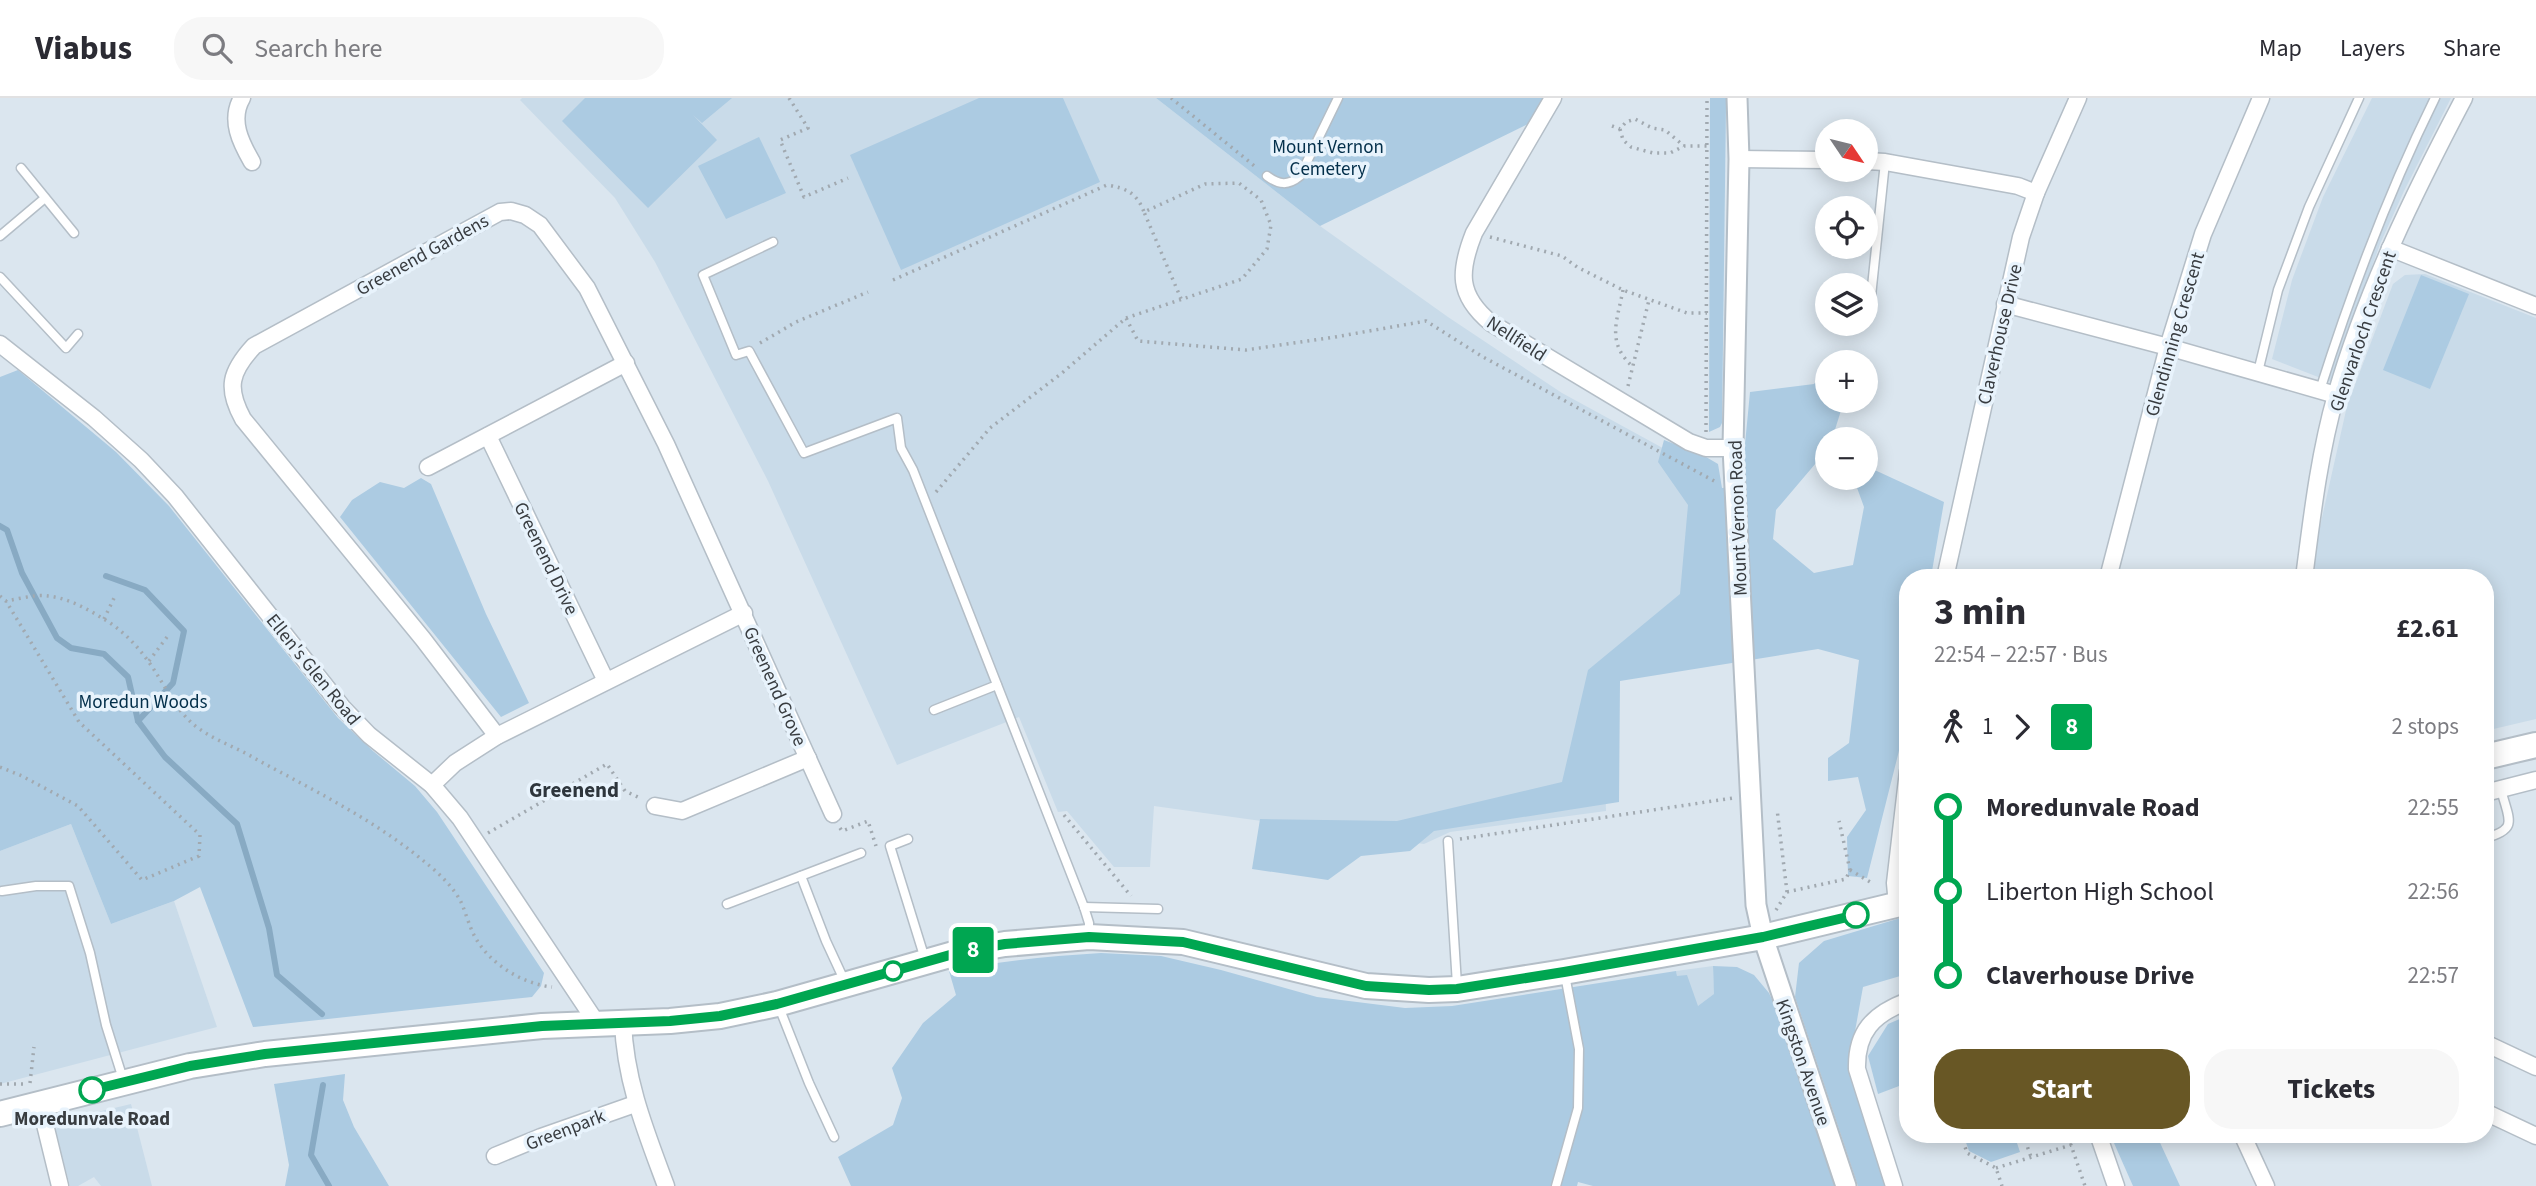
<!DOCTYPE html>
<meta charset="utf-8">
<style>
:root{--surface:#fff;--page:#f7f7f7;--text:#2b2b33;--muted:#7c7c81;--line:#e1e1e2;--accent:#685725}
body{margin:0;font-family:"Source Sans 3",sans-serif;background:var(--page);color:var(--text);height:100vh;display:flex;flex-direction:column;font-size:26px;white-space:nowrap}
*{box-sizing:border-box;margin:0}
p{font-size:23px;color:var(--muted)}
.icon{flex:none;width:38px;height:38px;fill:none;stroke:currentColor;stroke-width:2;stroke-linecap:round;stroke-linejoin:round}
.map{position:relative;flex:1;overflow:hidden}
.panel{position:absolute;left:1899px;top:471px;width:595px;height:574px;display:flex;flex-direction:column;background:var(--surface);border-radius:28px;box-shadow:0 4px 18px #0003}
.panel>*{flex:none}
.badge{padding:0 14px;border-radius:5px;font-size:24px;line-height:46px}
.needle{width:46px;rotate:125deg}
.fabs{position:absolute;left:1815px;top:21px;display:grid;gap:14px}
.fabs a{display:grid;place-items:center;width:63px;height:63px;border-radius:50%;background:var(--surface);box-shadow:0 4px 18px #0003;font-size:35px}
.map>.badge{position:absolute;translate:-50% -50%;box-shadow:0 0 0 4px #fff}
.legs{display:flex;align-items:center;gap:10px;height:77px;padding:0 35px;font-size:23px}
.legs p{margin-inline-start:auto}
.headline{display:flex;align-items:center;justify-content:space-between;height:119px;padding:0 35px}
h1{font-size:38px;font-weight:700;line-height:52px}
.action{display:flex;gap:14px;margin-top:auto;padding:14px 35px}
.action a{flex:1;height:80px;border-radius:28px;background:var(--accent);color:#fff;font-size:28px;font-weight:700;line-height:80px;text-align:center}
.action a+a{background:var(--page);color:var(--text)}
ul{padding:0 35px;list-style:none}
li{display:flex;align-items:center;gap:24px;height:84px;font-size:26px}
li i{display:grid;place-items:center;width:10px;height:100%;margin:0 9px;background:currentColor}
li i::after{content:'';width:18px;height:18px;margin:-9px;border:5px solid;border-radius:50%;background:var(--surface)}
li p{margin-inline-start:auto}
li:first-child i{background:linear-gradient(#0000 50%,currentColor 0)}
li:last-child i{background:linear-gradient(currentColor 50%,#0000 0)}
header{display:flex;align-items:center;gap:42px;box-sizing:border-box;height:98px;padding:0 35px;background:var(--surface);border-bottom:2px solid var(--line)}
header strong{font-size:33px}
nav{display:flex;gap:38px;margin-inline-start:auto;font-size:24px}
.search{width:490px;height:63px;background:var(--page);display:flex;align-items:center;gap:18px;box-sizing:border-box;padding:0 24px;border-radius:28px;color:var(--muted);font-size:26px}
.map>svg:first-child{display:block}
.built{fill:#c9dbe9}
.green{fill:#accbe2}
.lines{fill:none;stroke-linecap:round;stroke-linejoin:round}
.stream{stroke:#88aac3;stroke-width:6}
.service-casing{stroke:#b4bec7;stroke-width:11}
.minor-casing{stroke:#b4bec7;stroke-width:19}
.tertiary-casing{stroke:#b4bec7;stroke-width:23}
.primary-casing{stroke:#b4bec7;stroke-width:28}
.path{stroke:#a1a9b0;stroke-width:3.5;stroke-dasharray:2 5;stroke-linecap:butt}
.service{stroke:#fff;stroke-width:8}
.minor{stroke:#fff;stroke-width:16}
.tertiary{stroke:#fff;stroke-width:19}
.primary{stroke:#fff;stroke-width:24}
.line-1-casing{stroke:#fff;stroke-width:16}
.line-1{stroke:#00a651;stroke-width:10}
.stop-1-dot{fill:#fff;stroke:#00a651;stroke-width:3.5}
.labels{text-anchor:middle;stroke-width:7;stroke-linejoin:round;paint-order:stroke}
.park-label{font-size:19px;fill:#032f4a;stroke:#e8f3fc}
.street-label{font-size:19px;fill:#383c40;stroke:#e8f3fc}
.stop-label{font-size:19px;font-weight:bold;fill:#383c40;stroke:#e8f3fc}
.neighbourhood-label{font-size:21px;font-weight:bold;fill:#2e363d;stroke:#e8f3fc}
</style>
<header>
<strong>Viabus</strong>
<div class="search"><svg class="icon" aria-label="search" viewBox="0 0 24 24"><circle cx="10" cy="10" r="6"/><path d="M15 15l6 6"/></svg>Search here</div>
<nav><a>Map</a><a>Layers</a><a>Share</a></nav>
</header>
<div class="map">
<svg width="2536" height="1088" viewBox="0 0 2536 1088">
<rect width="100%" height="100%" fill="#dbe6ef"/>
<!-- built -->
<g class="built">
<path d="M522,0H1156L1320,128L1448,219L1562,295L1703,372L1701,567L1602,581L1606,713L1450,734L1424,746L1154,708L1150,769H1114L1067,713L1058,714L1019,619L897,667L768,383L655,164L615,100L520,2Z"/>
<path d="M2372,0H2451L2404,93L2380,146L2331,284L2272,261L2292,182L2323,99Z"/>
<path d="M2425,176L2536,220V621L2485,633V480H2314L2317,442L2347,308L2393,186L2405,177Z"/>
<path d="M71,726L111,826L174,803L217,929L0,986V753Z"/>
<path d="M1713,868L1715,911L1682,916L1676,873Z"/>
<path d="M131,1006L152,1088H101L94,1079L78,1088H70L55,1032L68,1021Z"/>
</g>
<!-- green -->
<g class="green">
<path d="M585,0H732L702,25L693,17L717,42L648,110L562,23Z"/>
<path d="M979,0H1063L1100,84L901,172L850,57Z"/>
<path d="M1156,0H1543L1530,25L1320,128Z"/>
<path d="M1710,0H1726V8L1722,325L1720,329L1709,334Z"/>
<path d="M759,39L786,95L726,121L698,68Z"/>
<path d="M2421,177L2469,196L2430,291L2383,272Z"/>
<path d="M1827,271V303H1844L1832,341H1827V352L1776,412L1773,441L1814,475L1853,467L1864,409L1856,387L1859,380H1866V368L1944,404L1931,479L1908,480L1907,621L1867,780L1848,778L1847,739L1866,712L1858,679L1828,683V660L1849,645L1859,562L1818,551L1620,583L1619,704L1434,733L1410,753L1361,758L1328,782L1252,771L1260,721L1397,723L1562,684L1588,572L1680,496L1688,407L1658,364L1664,342L1701,356L1718,366L1722,390L1741,388L1750,294L1814,286Z"/>
<path d="M18,272L116,354L169,408L338,620L373,653L415,688L437,714L544,875L541,888L532,899L253,929L200,789L174,803L111,826L71,726L0,753V279Z"/>
<path d="M421,380L431,386L486,516L529,605L501,619L340,419L352,402L380,384L404,390Z"/>
<path d="M1907,818V876L1863,889L1850,961L1889,1088H1858L1795,899L1799,865L1824,843Z"/>
<path d="M1101,855L1161,858L1221,872L1317,899L1405,910L1452,908L1676,873L1677,878L1687,877L1698,908L1714,896L1713,868L1737,869L1754,877L1769,895L1781,920L1837,1088H1593L1578,1084L1577,1088H851L838,1059L893,1027L902,1000L892,970L923,925L956,897L949,873C999,863 1050,858 1101,855Z"/>
<path d="M1902,920L1907,934V985L1878,996L1868,958L1888,926Z"/>
<path d="M345,976L343,1002L354,1029L389,1088H285L289,1067L274,986Z"/>
<path d="M1963,1036H2014L2020,1054L1991,1064L1969,1053Z"/>
<path d="M2110,1036H2156L2180,1088H2133Z"/>
</g>
<g class="lines">
<!-- stream -->
<g class="stream">
<path d="M0,428L7,432L22,475L57,540L71,550L104,556L128,579L138,623L165,659L237,726L269,830L277,877L322,916"/>
<path d="M106,478L145,492L184,533L173,585L138,623"/>
<path d="M323,987L311,1057L329,1088"/>
</g>
<!-- service casing -->
<g class="service-casing">
<g id="service">
<path d="M21,70L74,135"/>
<path d="M1267,78C1279,87 1288,88 1300,78L1338,0"/>
<path d="M0,138L45,100"/>
<path d="M773,144L703,177L736,257L749,253L804,355L897,320L901,350L913,372L1084,809L1089,825V836"/>
<path d="M0,179L66,250L78,236"/>
<path d="M1870,208L1885,64"/>
<path d="M2258,274L2278,192L2309,109L2359,0"/>
<path d="M2320,292C2352,191 2388,95 2435,0"/>
<path d="M934,612L997,587"/>
<path d="M2485,740C2520,731 2508,721 2501,691"/>
<path d="M908,741L890,748L925,861"/>
<path d="M1448,743L1457,887"/>
<path d="M801,778L826,843L845,884"/>
<path d="M2,793L36,788H69L90,855L106,927L123,981"/>
<path d="M727,806L861,755"/>
<path d="M1084,809L1158,811"/>
<path d="M779,909L809,985L834,1039"/>
<path d="M1556,1088L1578,1010L1579,951L1565,877"/>
</g>
</g>
<!-- minor casing -->
<g class="minor-casing">
<g id="minor">
<path d="M242,0C229,22 241,45 252,64"/>
<path d="M1553,0L1474,135C1459,173 1457,197 1491,225L1689,344L1706,350H1733"/>
<path d="M1739,61L1827,62"/>
<path d="M1866,63L1885,64L2018,88L2036,95"/>
<path d="M2390,150L2536,208"/>
<path d="M2005,206L2168,249L2336,297"/>
<path d="M0,246L94,320L141,362L175,398L342,609L369,637L432,687L460,720L596,924"/>
<path d="M488,338L606,583"/>
<path d="M428,369L626,265"/>
<path d="M1945,480L2021,139L2036,95L2078,0"/>
<path d="M2108,480L2168,249L2203,136L2261,0"/>
<path d="M2304,480C2312,418 2319,357 2336,297C2366,193 2414,95 2464,0"/>
<path d="M497,638L423,541L243,321C226,290 230,274 254,248L500,114L511,113L525,117L540,127L587,190L666,346L833,716"/>
<path d="M432,687L455,665L497,638L744,515"/>
<path d="M2485,695L2536,682"/>
<path d="M655,708L682,713L808,660"/>
<path d="M1897,807L1895,785L1908,673"/>
<path d="M623,924C625,983 646,1034 666,1088"/>
<path d="M2485,945L2536,969"/>
<path d="M40,1006L60,1088"/>
<path d="M2485,1014L2536,1038"/>
<path d="M2098,1036L2116,1088"/>
<path d="M2242,1036L2266,1088"/>
<path d="M495,1058L541,1039L635,1006"/>
<path d="M1894,1088L1857,971C1856,934 1873,916 1908,903"/>
</g>
</g>
<!-- tertiary casing -->
<g class="tertiary-casing">
<path id="tertiary" d="M1737,0L1739,61L1733,350L1756,807L1763,839L1846,1088"/>
</g>
<!-- primary casing -->
<g class="primary-casing">
<g id="primary">
<path d="M2485,659L2536,647"/>
<path d="M0,1016L190,968L265,956L542,928L670,923L720,918L777,906L964,853L1005,846L1089,839L1183,844L1366,888L1429,892L1457,891L1564,874L1763,839L1908,804"/>
</g>
</g>
<!-- path -->
<g class="path">
<path d="M789,0L808,30L780,42L804,99L848,80"/>
<path d="M1171,0L1257,70"/>
<path d="M1612,28L1620,31L1626,24L1635,21L1652,30L1665,32L1684,48"/>
<path d="M1620,31L1623,42L1631,49L1653,55H1670L1684,48H1707"/>
<path d="M1490,139L1562,158L1577,169L1623,192L1687,215H1707"/>
<path d="M893,182L1107,87C1126,90 1137,95 1144,114"/>
<path d="M1623,192C1617,224 1606,244 1633,269"/>
<path d="M1126,220L1242,181L1267,151L1271,127L1261,102L1239,85L1205,86L1144,114L1182,203"/>
<path d="M760,245L796,224L868,194"/>
<path d="M1628,288L1649,202"/>
<path d="M1706,334L1707,0"/>
<path d="M936,394L990,330L1062,275L1126,220L1138,243L1246,252L1335,239L1426,223L1483,259L1718,385"/>
<path d="M0,498L6,503C19,501 35,496 48,498C67,500 86,510 102,520C120,530 136,546 148,563C165,586 174,612 198,630C216,643 236,649 254,660C313,692 375,722 426,765C439,775 454,790 461,804C466,815 469,828 475,839C489,865 522,886 552,889"/>
<path d="M104,521L115,498"/>
<path d="M149,563L167,539"/>
<path d="M0,669L22,678L78,708L142,782L199,758L200,737L79,624L6,503"/>
<path d="M1064,717L1131,798"/>
<path d="M840,730L842,733L868,723L876,748"/>
<path d="M488,735L607,666L625,693L642,701"/>
<path d="M1460,741L1733,700"/>
<path d="M1850,772L1872,785"/>
<path d="M1787,794L1846,781L1850,772L1839,723"/>
<path d="M1776,812L1787,794L1777,711"/>
<path d="M30,985L34,949"/>
<path d="M0,986H26"/>
<path d="M1961,1036L1967,1055L1996,1070L2002,1088"/>
<path d="M2023,1036L2031,1059"/>
<path d="M1996,1070L2071,1047L2085,1088"/>
</g>
<!-- service -->
<use href="#service" class="service"/>
<!-- minor -->
<use href="#minor" class="minor"/>
<!-- tertiary -->
<use href="#tertiary" class="tertiary"/>
<!-- primary -->
<use href="#primary" class="primary"/>
</g>
<g class="lines">
<!-- line-1 casing -->
<g class="line-1-casing">
<path id="line-1" d="M92,992L190,968L265,956L542,928L670,923L720,918L777,906L964,853L1005,846L1089,839L1183,844L1366,888L1429,892L1457,891L1564,874L1763,839L1856,817"/>
</g>
<!-- line-1 -->
<use href="#line-1" class="line-1"/>
</g>
<!-- markers -->
<g class="stop-1-dot">
<circle cx="1856" cy="817" r="12"/>
<circle cx="893" cy="873" r="9"/>
<circle cx="92" cy="992" r="12"/>
</g>
<g class="labels">
<!-- park labels -->
<g class="park-label">
<text x="1328" y="55">Mount Vernon<tspan x="1328" dy="22">Cemetery</tspan></text>
<text x="143" y="610">Moredun Woods</text>
</g>
<!-- street labels -->
<g class="street-label">
<text transform="translate(422 156) rotate(-29)" y="7">Greenend Gardens</text>
<text transform="translate(2362 233) rotate(-71)" y="7">Glenvarloch Crescent</text>
<text transform="translate(1999 236) rotate(-77)" y="7">Claverhouse Drive</text>
<text transform="translate(2174 236) rotate(-74)" y="7">Glendinning Crescent</text>
<text transform="translate(1517 240) rotate(33)" y="7">Nellfield</text>
<text transform="translate(1737 420) rotate(-92)" y="7">Mount Vernon Road</text>
<text transform="translate(547 460) rotate(64)" y="7">Greenend Drive</text>
<text transform="translate(314 571) rotate(51)" y="7">Ellen's Glen Road</text>
<text transform="translate(776 588) rotate(66)" y="7">Greenend Grove</text>
<text transform="translate(1804 964) rotate(71)" y="7">Kingston Avenue</text>
<text transform="translate(565 1031) rotate(-21)" y="7">Greenpark</text>
</g>
<!-- stop labels -->
<g class="stop-label">
<text x="92" y="1027">Moredunvale Road</text>
</g>
<!-- neighbourhood labels -->
<g class="neighbourhood-label">
<text x="574" y="699">Greenend</text>
</g>
</g>
</svg>
<div class="fabs">
<a><svg class="needle" viewBox="-14 -14 28 28"><path d="M0-13l5 13h-10z" fill="#e53935"/><path d="M0 13l5-13h-10z" fill="#7c7c81"/></svg></a>
<a><svg class="icon" aria-label="locate" viewBox="0 0 24 24"><circle cx="12" cy="12" r="6"/><path d="M12 2v4M12 18v4M2 12h4M18 12h4"/></svg></a>
<a><svg class="icon" aria-label="layers" viewBox="0 0 24 24"><path d="M12 4l9 5-9 5-9-5zM3 14l9 5 9-5"/></svg></a>
<a>+</a>
<a>−</a>
</div>
<b class="badge" style="left:973px;top:852px;background:#00a651;color:#fff">8</b>
<section class="panel">
<div class="headline"><div><h1>3 min</h1><p>22:54 – 22:57 · Bus</p></div><b>£2.61</b></div>
<div class="legs"><svg class="icon" aria-label="walk" viewBox="0 0 24 24"><circle cx="13" cy="4" r="2"/><path d="M13 8l-2 6 4 7M11 14l-3 7M7 12l3-4h3l4 4"/></svg>1<svg class="icon" aria-label="forward" viewBox="0 0 24 24"><path d="M9 5l7 7-7 7"/></svg><b class="badge" style="background:#00a651;color:#fff">8</b><p>2 stops</p></div>
<ul>
<li><i style="color:#00a651"></i><b>Moredunvale Road</b><p>22:55</p></li>
<li><i style="color:#00a651"></i><span>Liberton High School</span><p>22:56</p></li>
<li><i style="color:#00a651"></i><b>Claverhouse Drive</b><p>22:57</p></li>
</ul>
<div class="action"><a>Start</a><a>Tickets</a></div>
</section>
</div>
